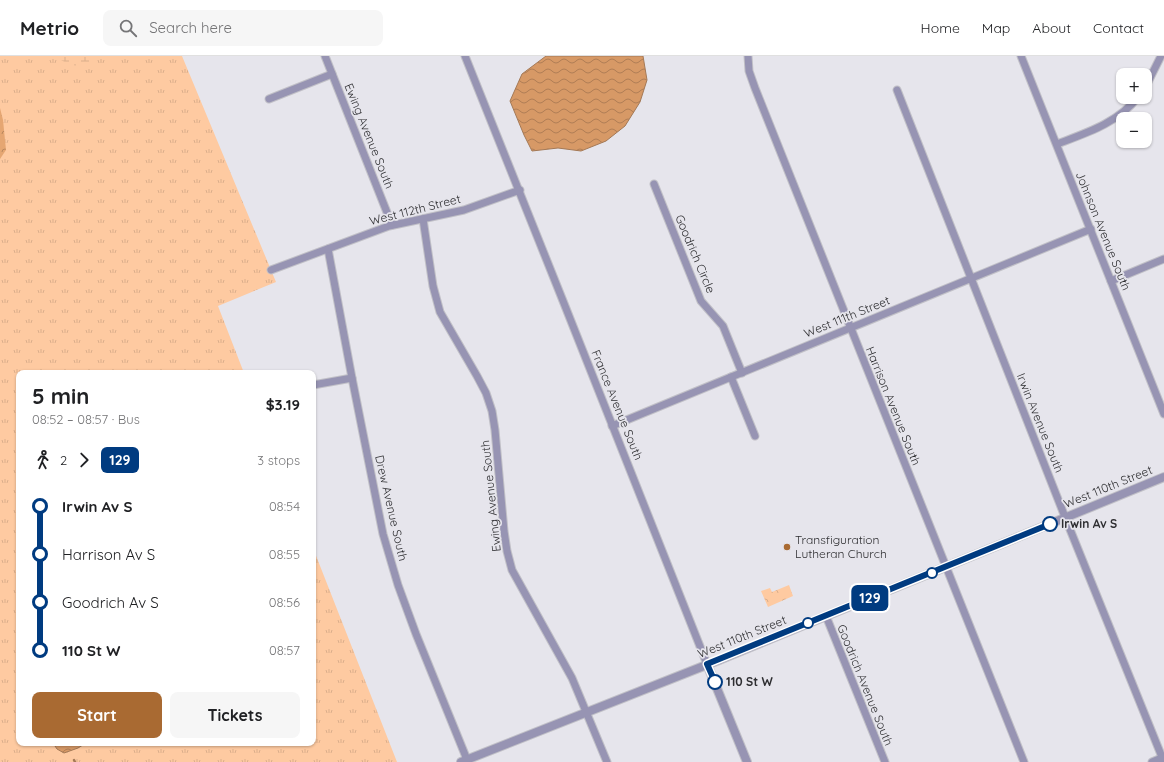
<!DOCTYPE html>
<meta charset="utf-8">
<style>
:root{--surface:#fff;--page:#f6f6f6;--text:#202124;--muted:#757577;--line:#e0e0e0;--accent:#a96a32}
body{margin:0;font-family:Quicksand,sans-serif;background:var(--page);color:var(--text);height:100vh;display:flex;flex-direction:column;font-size:15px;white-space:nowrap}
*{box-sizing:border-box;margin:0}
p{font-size:13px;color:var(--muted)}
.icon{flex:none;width:22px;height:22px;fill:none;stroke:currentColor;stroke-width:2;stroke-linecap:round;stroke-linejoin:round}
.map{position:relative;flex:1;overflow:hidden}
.sheet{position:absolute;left:16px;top:314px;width:300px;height:376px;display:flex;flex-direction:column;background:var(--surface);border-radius:8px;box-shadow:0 1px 3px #0004}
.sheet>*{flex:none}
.badge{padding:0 8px;border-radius:6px;font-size:14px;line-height:26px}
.buttons{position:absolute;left:1116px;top:12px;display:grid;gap:8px}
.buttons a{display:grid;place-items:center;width:36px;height:36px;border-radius:8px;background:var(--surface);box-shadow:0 1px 3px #0004;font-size:20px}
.map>.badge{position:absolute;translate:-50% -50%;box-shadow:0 0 0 2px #fff}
.legs{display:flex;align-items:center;gap:6px;height:44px;padding:0 16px;font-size:13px}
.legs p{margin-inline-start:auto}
.summary{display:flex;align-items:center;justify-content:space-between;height:68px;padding:0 16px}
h1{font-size:22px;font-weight:800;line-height:30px}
.primary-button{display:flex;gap:8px;margin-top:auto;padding:8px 16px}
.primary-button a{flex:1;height:46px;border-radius:8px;background:var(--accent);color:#fff;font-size:16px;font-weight:800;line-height:46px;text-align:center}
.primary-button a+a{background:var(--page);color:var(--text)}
ul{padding:0 16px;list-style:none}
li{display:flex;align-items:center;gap:14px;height:48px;font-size:15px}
li i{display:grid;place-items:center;width:6px;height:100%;margin:0 5px;background:currentColor}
li i::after{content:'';width:10px;height:10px;margin:-5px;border:3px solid;border-radius:50%;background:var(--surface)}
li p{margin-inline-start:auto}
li:first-child i{background:linear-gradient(#0000 50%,currentColor 0)}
li:last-child i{background:linear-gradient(currentColor 50%,#0000 0)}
header{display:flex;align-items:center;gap:24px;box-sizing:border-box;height:56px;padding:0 20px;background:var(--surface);border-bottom:1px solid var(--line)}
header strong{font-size:19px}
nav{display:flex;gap:22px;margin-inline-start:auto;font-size:14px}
.search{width:280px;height:36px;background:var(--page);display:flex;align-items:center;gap:10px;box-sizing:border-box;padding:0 14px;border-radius:8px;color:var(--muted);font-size:15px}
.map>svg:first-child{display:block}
.grass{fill:url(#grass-tufts)}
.forest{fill:url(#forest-crowns)}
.wetland{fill:url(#wetland-marsh)}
.park{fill:url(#park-crowns)}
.water{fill:url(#water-waves);stroke:#a47956}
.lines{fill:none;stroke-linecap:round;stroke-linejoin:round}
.stream{stroke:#a47956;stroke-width:2.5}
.minor-casing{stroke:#c1c0c7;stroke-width:9}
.tertiary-casing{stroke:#c1c0c7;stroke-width:10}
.minor{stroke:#9794b3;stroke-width:7}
.tertiary{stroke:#9794b3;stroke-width:8}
.line-1-casing{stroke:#fff;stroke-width:9}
.line-1{stroke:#003b80;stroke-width:6}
.stop-1-dot{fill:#fff;stroke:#003b80;stroke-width:2}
.poi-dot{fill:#a96a32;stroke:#e6e5ec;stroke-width:1.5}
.labels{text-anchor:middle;stroke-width:3.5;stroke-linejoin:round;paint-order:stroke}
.street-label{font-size:12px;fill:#2e2e31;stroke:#e6e5ec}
.stop-label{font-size:12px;font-weight:bold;fill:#2e2e31;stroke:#e6e5ec;text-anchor:start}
.poi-label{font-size:12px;fill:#2e2e31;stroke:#e6e5ec;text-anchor:start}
</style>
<header>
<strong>Metrio</strong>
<div class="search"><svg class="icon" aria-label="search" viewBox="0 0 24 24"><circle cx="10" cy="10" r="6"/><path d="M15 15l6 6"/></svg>Search here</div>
<nav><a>Home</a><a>Map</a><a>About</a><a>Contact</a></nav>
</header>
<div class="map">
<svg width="1164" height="706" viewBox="0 0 1164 706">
<defs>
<pattern id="grass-tufts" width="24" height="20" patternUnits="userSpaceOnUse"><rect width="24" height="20" fill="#fecaa1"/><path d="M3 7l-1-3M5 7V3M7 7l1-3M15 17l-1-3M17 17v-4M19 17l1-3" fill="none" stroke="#daae8b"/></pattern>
<pattern id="forest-crowns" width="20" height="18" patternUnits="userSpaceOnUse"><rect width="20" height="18" fill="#e5a672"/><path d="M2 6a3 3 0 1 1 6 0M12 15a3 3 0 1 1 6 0" fill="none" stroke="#ba885e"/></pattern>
<pattern id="wetland-marsh" width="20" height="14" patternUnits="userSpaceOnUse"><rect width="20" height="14" fill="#fecaa1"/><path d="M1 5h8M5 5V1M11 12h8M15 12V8" fill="none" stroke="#daae8b"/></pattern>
<pattern id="park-crowns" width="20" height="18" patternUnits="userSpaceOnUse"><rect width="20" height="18" fill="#fecaa1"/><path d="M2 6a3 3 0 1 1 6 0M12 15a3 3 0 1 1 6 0" fill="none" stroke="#daae8b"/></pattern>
<pattern id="water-waves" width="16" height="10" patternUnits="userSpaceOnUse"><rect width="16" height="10" fill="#d79966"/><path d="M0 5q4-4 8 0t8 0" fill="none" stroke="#af7d55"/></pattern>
</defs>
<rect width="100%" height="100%" fill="#e6e5ec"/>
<!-- grass -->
<path class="grass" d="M0,0H182L276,226L218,250L244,317H19V687H313V492L397,706H0Z"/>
<!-- forest -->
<path class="forest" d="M0,52L3,64L6,94L0,103Z"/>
<!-- wetland -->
<path class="wetland" d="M56,0H66L74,3L85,0H97C83,14 70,12 56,0Z"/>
<!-- park -->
<path class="park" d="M789,529L793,540L768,551L761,535L770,532L772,536Z"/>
<!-- water -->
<g class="water">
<path d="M546,0H643L647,24L640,46L625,70L606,85L581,95L558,92L532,95L524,79L510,45L522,18Z"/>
<path d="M53,687H86L78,692L64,697L57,693Z"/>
</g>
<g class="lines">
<!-- stream -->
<path class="stream" d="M74,704L75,706"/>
<!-- minor casing -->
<g class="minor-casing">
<g id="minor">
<path d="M325,0L392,169"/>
<path d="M465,0C547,202 626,406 707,608"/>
<path d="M748,0L749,15L755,32L1024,706"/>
<path d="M1021,0L1164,358"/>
<path d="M1145,32L1161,0"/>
<path d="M897,34L1065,461L1164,706"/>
<path d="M269,43L332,18"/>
<path d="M1057,88C1086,77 1118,67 1138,41"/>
<path d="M654,128L701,245L723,270L742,317"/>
<path d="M423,163L433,230L440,256L477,320L486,337L492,355L495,374L504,475L507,495L512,514L572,622L607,706"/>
<path d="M328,193L352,322L383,478L398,529L416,578L468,706"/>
<path d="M271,214L389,170L464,154L520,134"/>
<path d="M1111,225L1164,203"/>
<path d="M731,321L755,380"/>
<path d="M313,329L352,322"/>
<path d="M612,370L1091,173"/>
<path d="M826,560L885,706"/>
<path d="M1152,706L1164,701"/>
</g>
</g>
<!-- tertiary casing -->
<g class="tertiary-casing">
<g id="tertiary">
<path d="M707,608L747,706"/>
<path d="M461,706L719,604L1164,421"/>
</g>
</g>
<!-- minor -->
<use href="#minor" class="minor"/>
<!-- tertiary -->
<use href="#tertiary" class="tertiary"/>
</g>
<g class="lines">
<!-- line-1 casing -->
<g class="line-1-casing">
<path id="line-1" d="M715,626L707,608L1050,468"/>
</g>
<!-- line-1 -->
<use href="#line-1" class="line-1"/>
</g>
<!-- markers -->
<g class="stop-1-dot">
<circle cx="1050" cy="468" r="7"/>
<circle cx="932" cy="517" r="5"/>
<circle cx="808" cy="567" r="5"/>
<circle cx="715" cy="626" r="7"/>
</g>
<circle class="poi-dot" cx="787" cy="491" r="4"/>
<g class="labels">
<!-- street labels -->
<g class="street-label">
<text transform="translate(369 80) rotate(68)" y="4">Ewing Avenue South</text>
<text transform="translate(415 154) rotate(-14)" y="4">West 112th Street</text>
<text transform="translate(1103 175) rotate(68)" y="4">Johnson Avenue South</text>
<text transform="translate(695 198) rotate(67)" y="4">Goodrich Circle</text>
<text transform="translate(847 261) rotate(-22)" y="4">West 111th Street</text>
<text transform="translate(617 349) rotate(68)" y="4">France Avenue South</text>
<text transform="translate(893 350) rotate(68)" y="4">Harrison Avenue South</text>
<text transform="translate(1040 367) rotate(68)" y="4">Irwin Avenue South</text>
<text transform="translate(1108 431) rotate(-22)" y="4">West 110th Street</text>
<text transform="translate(491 440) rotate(-96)" y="4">Ewing Avenue South</text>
<text transform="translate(391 452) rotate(77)" y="4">Drew Avenue South</text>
<text transform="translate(742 581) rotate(-22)" y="4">West 110th Street</text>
<text transform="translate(865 629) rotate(68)" y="4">Goodrich Avenue South</text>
</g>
<!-- stop labels -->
<g class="stop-label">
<text x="1061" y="472">Irwin Av S</text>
<text x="726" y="630">110 St W</text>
</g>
<!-- poi labels -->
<g class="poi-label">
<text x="795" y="488">Transfiguration<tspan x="795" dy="14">Lutheran Church</tspan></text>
</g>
</g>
</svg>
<div class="buttons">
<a>+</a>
<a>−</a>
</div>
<b class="badge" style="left:870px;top:542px;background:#003b80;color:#fff">129</b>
<section class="sheet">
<div class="summary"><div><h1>5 min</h1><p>08:52 – 08:57 · Bus</p></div><b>$3.19</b></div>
<div class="legs"><svg class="icon" aria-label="walk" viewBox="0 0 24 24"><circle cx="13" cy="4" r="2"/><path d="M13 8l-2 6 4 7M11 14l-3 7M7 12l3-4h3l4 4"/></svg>2<svg class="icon" aria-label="forward" viewBox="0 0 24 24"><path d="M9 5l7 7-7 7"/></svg><b class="badge" style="background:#003b80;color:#fff">129</b><p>3 stops</p></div>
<ul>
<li><i style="color:#003b80"></i><b>Irwin Av S</b><p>08:54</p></li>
<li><i style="color:#003b80"></i><span>Harrison Av S</span><p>08:55</p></li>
<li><i style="color:#003b80"></i><span>Goodrich Av S</span><p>08:56</p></li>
<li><i style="color:#003b80"></i><b>110 St W</b><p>08:57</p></li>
</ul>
<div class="primary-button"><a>Start</a><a>Tickets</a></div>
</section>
</div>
